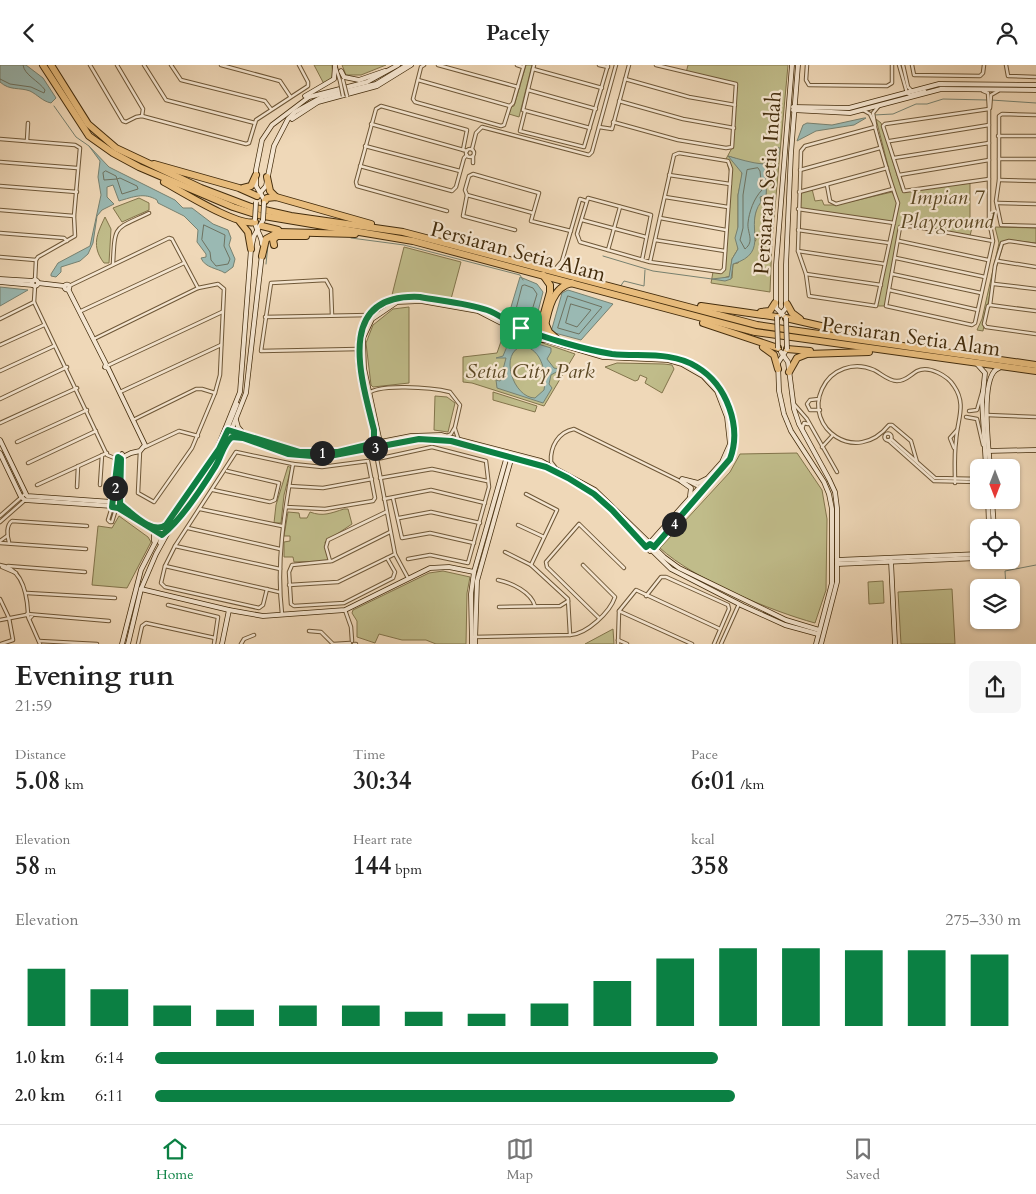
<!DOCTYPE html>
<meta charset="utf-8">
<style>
body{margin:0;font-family:Cardo,serif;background:#f6f6f6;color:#222;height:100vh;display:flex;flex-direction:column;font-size:19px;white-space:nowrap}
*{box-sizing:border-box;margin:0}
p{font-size:16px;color:#767676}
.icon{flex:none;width:28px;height:28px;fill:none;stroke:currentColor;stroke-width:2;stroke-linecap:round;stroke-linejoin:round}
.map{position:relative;height:579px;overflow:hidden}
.panel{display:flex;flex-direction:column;background:#fff;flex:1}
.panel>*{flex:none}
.needle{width:32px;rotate:180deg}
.controls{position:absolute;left:970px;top:394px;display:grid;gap:10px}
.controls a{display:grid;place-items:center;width:50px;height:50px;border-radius:8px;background:#fff;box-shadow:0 1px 4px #0004;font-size:25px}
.pin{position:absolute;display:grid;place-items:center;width:42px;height:42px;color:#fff;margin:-21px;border-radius:10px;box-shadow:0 2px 8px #0006}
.km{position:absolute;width:25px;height:25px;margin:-12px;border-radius:50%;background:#222;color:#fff;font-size:14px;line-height:25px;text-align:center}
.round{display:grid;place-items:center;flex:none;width:52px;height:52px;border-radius:8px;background:#f6f6f6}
.headline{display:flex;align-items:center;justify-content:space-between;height:85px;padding:0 15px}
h1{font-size:28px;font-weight:800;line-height:38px}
.metrics{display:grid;grid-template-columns:repeat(3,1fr);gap:8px;height:85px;padding:5px 15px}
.metrics div{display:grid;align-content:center}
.metrics b{font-size:25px;font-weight:800}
.metrics small{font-size:14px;font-weight:400}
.metrics p{font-size:14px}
.chart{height:140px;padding:10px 15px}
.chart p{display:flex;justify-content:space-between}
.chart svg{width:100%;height:90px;margin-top:5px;stroke:#0b8043;stroke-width:6}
ul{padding:0 15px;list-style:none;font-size:16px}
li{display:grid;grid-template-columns:80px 60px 1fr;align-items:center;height:38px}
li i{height:12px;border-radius:6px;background:#0b8043}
header{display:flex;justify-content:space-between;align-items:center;height:65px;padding:0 15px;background:#fff;font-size:22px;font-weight:800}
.menu{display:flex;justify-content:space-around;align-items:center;height:70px;border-top:1px solid #e0e0e0;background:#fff;font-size:14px;color:#767676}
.menu a{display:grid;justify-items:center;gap:2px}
.menu .selected{color:#0b8043}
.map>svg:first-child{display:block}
</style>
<header><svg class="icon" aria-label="back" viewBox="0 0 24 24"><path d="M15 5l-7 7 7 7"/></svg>Pacely<svg class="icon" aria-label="person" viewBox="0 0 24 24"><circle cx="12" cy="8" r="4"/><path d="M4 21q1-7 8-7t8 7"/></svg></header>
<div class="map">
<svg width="1036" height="579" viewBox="0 0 1036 579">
<rect width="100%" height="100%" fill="#efd8b8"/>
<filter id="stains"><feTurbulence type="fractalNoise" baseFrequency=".004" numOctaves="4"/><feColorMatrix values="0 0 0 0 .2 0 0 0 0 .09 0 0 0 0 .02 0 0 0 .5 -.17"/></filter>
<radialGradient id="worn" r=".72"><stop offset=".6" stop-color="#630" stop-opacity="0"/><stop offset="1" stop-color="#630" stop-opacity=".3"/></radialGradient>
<g fill="#c0bc8a" stroke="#82744b" fill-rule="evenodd">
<polygon points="314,0 332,0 333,13 324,19"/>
<polygon points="342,0 386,0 361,10 346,10"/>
<polygon points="526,0 532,0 519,52 509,49 511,42 514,41"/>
<path d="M688,0H788L772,175L770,227L711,218L713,207L719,208L725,205L731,112L726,94L733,81L737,20L686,8ZM779,83V90C760,97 768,115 766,130L759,132L753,159L756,175L738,198L733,199L732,213L720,214L730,211L732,194L738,184V130L742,111V105L728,91L752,99H763Z"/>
<polygon points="876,54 881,58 902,126 970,118 970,158 973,158 970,171 904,160 900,162 886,241 876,241 893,158 798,144 799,127 812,124 815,136 822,135 824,140 836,140 892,127 897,136"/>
<polygon points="139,133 149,138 149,145 122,157 113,143"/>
<path d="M105,152L111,164L109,198H104C91,181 97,169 105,152Z"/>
<polygon points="995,162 1036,163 1036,178 1008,175 1004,177 992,217 983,266 977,265 982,254 999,178"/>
<polygon points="404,182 461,197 451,234 414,229 392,230"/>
<polygon points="409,242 409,318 373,322 371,320 366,278 373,260 393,244"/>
<polygon points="505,265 575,289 544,341 472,318 463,317 463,292 497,288"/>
<polygon points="617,298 664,299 672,300 674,304 662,328 645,318 647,313 640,310 638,315 635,316 605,302"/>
<polygon points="493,327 537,341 535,347 493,335"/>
<polygon points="435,331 447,332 455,338 448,367 434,365"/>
<path d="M797,388L822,425L827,454L826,525L815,558C771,546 693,514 660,483L730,407L740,389Z"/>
<polygon points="288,401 291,403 284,430 281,458 274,458 276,440"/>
<path d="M344,444H348L352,459L325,477L329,493L327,496L294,497L293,492H284V477L290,476V471H284L288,447L299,448L300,453H307L310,447C323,452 331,448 344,444Z"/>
<polygon points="119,451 148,472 151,477 127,523 92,520 98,461 112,463"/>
<polygon points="443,506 470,512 467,528 466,579 436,579 426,575 402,575 379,569 375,578 357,572 357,556 352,548 353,545 429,508"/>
<polygon points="883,516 884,538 869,539 868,517"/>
<polygon points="952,524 955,579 901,579 898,527"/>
<polygon points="613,564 614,579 585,579"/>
</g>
<g fill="#9ab9b3" stroke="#778170" fill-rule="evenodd">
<path d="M0,0H26L43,13L56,33L51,38C42,36 38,30 30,26C19,22 10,26 0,17Z"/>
<polygon points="864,53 866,53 854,60 816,66 797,76 803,60 807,58 832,60"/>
<path d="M89,81L109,102L175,135L183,143H192L213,159L228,165L231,173L229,180L235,194L233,202L225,208C217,203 205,203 201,193L206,192V189L197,177L198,165L184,151L158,138L157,135C144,127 133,132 119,136L113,120L107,122V132L114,139L102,145L97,151L93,178L88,189L80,196L61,202V207L56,212L51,211V209L58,198L90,181L101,130L98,112L100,96Z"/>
<path d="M779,82V90C760,97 768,115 766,130L760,132L761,137C743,161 772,187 733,199L731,214L725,216L712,214L729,212L732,194L738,184L735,173L738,162V130L742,108L728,91C739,94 751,98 763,99Z"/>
<polygon points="520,212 537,219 543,227 534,262 508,252"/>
<polygon points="0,222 28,225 0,241"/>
<polygon points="568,225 613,239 581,275 551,267 562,228"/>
<path d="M525,275L551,283V287L547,294L554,303L563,305L561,308L558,306L551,310L549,319L552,323L543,338L497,323L496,315L500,316L506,293H496L503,291L508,279L523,278ZM523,281C542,284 547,309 544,325L535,333C513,333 498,287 523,281Z"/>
</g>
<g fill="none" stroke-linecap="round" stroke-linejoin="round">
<g stroke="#6e7260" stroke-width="1">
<path d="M0,14L10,19L31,22L44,28L45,25C39,16 24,10 23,0"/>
<path d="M758,103L760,106L762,125C754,133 749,147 748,158C747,168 755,176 745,184L740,175L743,163V130L747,105Z"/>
<polygon points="106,106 116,111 117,114 120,113 137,121 138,124 122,129 117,114 104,115 103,108"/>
<polygon points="204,160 225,170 224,181 230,194 228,199 216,201 211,195 210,187 202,175"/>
<polygon points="525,220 533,223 537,229 529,255 515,248 522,221"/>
<polygon points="568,231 602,242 579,269 558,263"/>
<polygon points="571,239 591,245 577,262 566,258"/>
</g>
<g stroke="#778170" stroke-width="1">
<polyline points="991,35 1036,38"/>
<polyline points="54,41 76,72 89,81"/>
<polyline points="874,50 893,49 916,39 927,39 943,34 987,35"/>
<polyline points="351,173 404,180 520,210 523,215"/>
<polyline points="603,191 653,206 712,214"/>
<polyline points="266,199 268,180"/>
<polyline points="620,222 624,216 644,221 645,205"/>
<polyline points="1006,522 1005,506 1036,500"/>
</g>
<defs>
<g id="street">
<polyline points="90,0 123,56 126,57 136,52 142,51 246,79 249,78 256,55 308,21 308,17 299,0"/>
<polyline points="117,0 143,44 142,51"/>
<polyline points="144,0 166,35 255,58"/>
<polyline points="171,0 181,15 265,36 271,44"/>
<polyline points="221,0 280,16 290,31"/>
<polyline points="424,0 421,2 413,34 415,37 501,61 504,60 510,41"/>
<polyline points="438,0 518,22"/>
<polyline points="517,0 523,2"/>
<polyline points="534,0 523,45 590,63"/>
<polyline points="599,0 608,2"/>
<polyline points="807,0 806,15 809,20 887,21 892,18 892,0"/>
<polyline points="899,0 907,28 910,30 925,26"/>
<polyline points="903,0 908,22 912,26"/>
<polyline points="912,0 914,10 980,11 983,8 984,0"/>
<polyline points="1006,0 1008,11 1036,12"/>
<polyline points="336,3 340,16"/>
<polyline points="533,4 602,23"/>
<polyline points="625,14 689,32 735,40"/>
<polyline points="418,15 510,41 513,38 524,0"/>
<polyline points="528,25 596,44"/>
<polyline points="983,26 988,28 989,44 989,155 993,176 975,258 972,260 886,241 900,162 912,161 993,176"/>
<polyline points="619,36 683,54 734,63"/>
<polyline points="990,43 991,30 998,26"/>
<polyline points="863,45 870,49 875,60"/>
<polyline points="525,46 520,66 584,82 608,0"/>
<polyline points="1036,50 1002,49 999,51 999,115 996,136 1001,160 1036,161"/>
<polyline points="613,57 678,75 726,83 732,82 736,19 656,0"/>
<polyline points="371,59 467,86"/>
<polyline points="599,62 612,64 629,0"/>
<path d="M875,62L805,81L801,86L798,186L806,209L809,231L876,241L898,138C889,113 882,88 875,62V60L873,48L878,42"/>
<polyline points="998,71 1036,71"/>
<polyline points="0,74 75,80 80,83 74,151 75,171 38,192 36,195 35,215"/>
<polyline points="27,76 28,58"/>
<polyline points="890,76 989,60"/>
<polyline points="365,81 460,106"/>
<polyline points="472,84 476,68 482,62 589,90 592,87 616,0"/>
<circle cx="470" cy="88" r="4"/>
<polyline points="894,93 989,78"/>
<polyline points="999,94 1036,94"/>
<polyline points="0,97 77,103"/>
<polyline points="473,98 473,91"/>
<polyline points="360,101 452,126 456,122 464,93 467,90"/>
<polyline points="800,105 880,83"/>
<polyline points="669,110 730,119"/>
<polyline points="899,110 989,95"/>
<polyline points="989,114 904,126 883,61 885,59 989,44"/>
<polyline points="999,115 1036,116"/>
<polyline points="827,120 830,136 836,139 893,124"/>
<polyline points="0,121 77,127"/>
<polyline points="799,127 887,103"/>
<polyline points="467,130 463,151 515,165"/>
<polyline points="665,132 728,142"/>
<polyline points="998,138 1036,139"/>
<polyline points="798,144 894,158"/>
<polyline points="0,145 74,151"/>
<polyline points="447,146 357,121 356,117 376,44 381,41 467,65 463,85"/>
<polyline points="533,148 467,130 465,125 469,111 473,109 539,128 531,156 571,166"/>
<polyline points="660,153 726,165"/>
<polyline points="582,155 646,172"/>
<polyline points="798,165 889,178"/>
<polyline points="0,168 64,173 67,176"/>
<polyline points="655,175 725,186"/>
<polyline points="899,176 988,195"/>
<polyline points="1036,180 1009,176 1002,178 995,201 990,240 988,241 984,259 986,262 1036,269"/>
<polyline points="608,185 620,142"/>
<polyline points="798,186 885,199"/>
<polyline points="0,192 36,195"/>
<polyline points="896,193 985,212"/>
<polyline points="642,195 651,150 588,133 577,169 580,177 650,197 721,207 724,204 731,104 728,96 679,88 674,90 650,197"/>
<polyline points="998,196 1036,202"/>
<polyline points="562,197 567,208"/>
<path d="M113,199C115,158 114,165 149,148"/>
<polyline points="552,204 556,203 562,196 580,134 586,136"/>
<polyline points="806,209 881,220"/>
<polyline points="892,209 981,228"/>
<polyline points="994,219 1036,224"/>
<polyline points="35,221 34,237 107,390 117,394"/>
<polyline points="69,221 169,173 172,174 198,223"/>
<polyline points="889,225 978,245"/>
<polyline points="990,240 1036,246"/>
<polyline points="81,246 184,198"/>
<polyline points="332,250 331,224 326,215 271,218 261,286 358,284"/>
<polyline points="265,252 370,250"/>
<polyline points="0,254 34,237"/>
<polyline points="94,274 198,223 218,219 224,224 220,310 215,328 192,383 154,437 138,428 140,386"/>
<polyline points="0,280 44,260"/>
<polyline points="109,300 222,247"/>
<polyline points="0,306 54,281"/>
<polyline points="120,327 221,280"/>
<path d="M365,331C375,317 434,323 450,327L460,340L455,362L451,369L447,371"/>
<polyline points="0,334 67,302"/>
<polyline points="819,334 810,335 807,339 810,345 820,345"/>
<polyline points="794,339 807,354 837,407"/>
<polyline points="969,346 977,345 983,324"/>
<polyline points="987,350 1036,352"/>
<polyline points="966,352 977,354 983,380"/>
<polyline points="133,355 196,324 202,324 215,328"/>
<polyline points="0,358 77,323"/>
<polyline points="455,364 458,373"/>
<polyline points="802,364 804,358 808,359"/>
<circle cx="888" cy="372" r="3.5"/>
<polyline points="891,374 935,413 979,414"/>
<polyline points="888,375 934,416 979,417"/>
<polyline points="17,377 87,345"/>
<polyline points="145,382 179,366 198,371"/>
<polyline points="822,382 833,370"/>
<polyline points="954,383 950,373 957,365"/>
<path d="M917,397L911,376L892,360H889C856,401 804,363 822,324C831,304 854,296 874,305C882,309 888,316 897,316C906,316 910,310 917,306C929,300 948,311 954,321C967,340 957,355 956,376C954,390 955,404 955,418"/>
<polyline points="28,398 96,366"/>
<path d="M555,402L551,397C550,382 558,367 574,364L682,417"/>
<polyline points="380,413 432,404 487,416"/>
<polyline points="689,417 705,425"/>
<polyline points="37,420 107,388"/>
<polyline points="100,420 102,390"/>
<polyline points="289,421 323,423 372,414"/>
<polyline points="77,422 78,401"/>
<polyline points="213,425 270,437 275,435 279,418 227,406"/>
<polyline points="526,429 557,445 531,500"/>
<polyline points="393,433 402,473 430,468 474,478"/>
<polyline points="384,434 431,425 485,438"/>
<polyline points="112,442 108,455 110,457 112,457 116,444"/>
<polyline points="200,444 282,461"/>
<polyline points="0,451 25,429"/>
<polyline points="399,453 431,447 480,458"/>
<polyline points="0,457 25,435"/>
<polyline points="518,460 544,472"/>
<polyline points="188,463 280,484"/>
<polyline points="0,476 7,471"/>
<path d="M9,477C7,471 6,460 12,456L87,461"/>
<polyline points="0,478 86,484"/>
<polyline points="175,481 280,504"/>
<polyline points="505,487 531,500 568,534 570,570"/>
<polyline points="387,493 395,507 393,513 344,538 294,541 291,539 289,507 292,500 332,496 390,467"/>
<polyline points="330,496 326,482 328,475 386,447"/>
<path d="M0,500C22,503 27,529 28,548"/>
<polyline points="8,501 85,507"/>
<polyline points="165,501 279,527"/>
<polyline points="2,502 16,508"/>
<polyline points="408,513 395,489 377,394 432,382 486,396 489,422 468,498 430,490 408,494"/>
<path d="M498,515C512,518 531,527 535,541"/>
<polyline points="289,520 338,517 395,489"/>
<polyline points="267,524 263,540 259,543 165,522 161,518 165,501 175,481 236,387 293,399"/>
<polyline points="27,528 115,533"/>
<polyline points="646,531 661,512 666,512 728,540 729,544 714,579"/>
<polyline points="0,534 9,553 13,575 1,579"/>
<polyline points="168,540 218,552 214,579"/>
<polyline points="499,542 560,541 568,536"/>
<polyline points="345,545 351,562 352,576"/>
<polyline points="619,546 692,579"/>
<path d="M282,549C276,498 284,449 293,399L322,402L368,396L375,433L373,436L325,444L286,442"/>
<polyline points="32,551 29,554 27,549 109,556"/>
<polyline points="599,553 547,502 546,497 579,459 624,503"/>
<polyline points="29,554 40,579"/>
<polyline points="0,555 26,550"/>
<polyline points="309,566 321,567 333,579"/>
<path d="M474,572L570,570C587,569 610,547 615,532L583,500"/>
<polyline points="618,575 627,579"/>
<polyline points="39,576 97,579"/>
<polyline points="138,579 142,561 146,558 215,573"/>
<polyline points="241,579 244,574 254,570"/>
<polyline points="334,579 350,578"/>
<polyline points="354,579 356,579"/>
<polyline points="618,579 619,546 636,525 720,564"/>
<polyline points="721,579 739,539"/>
</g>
<g id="secondary">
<polyline points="341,6 344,12 359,15 385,6"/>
<polyline points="305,31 334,14 335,1"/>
<polyline points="793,42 849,43 939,19 1036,20"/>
<polyline points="793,45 850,48 941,24 1036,25"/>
<polyline points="292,54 318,37 377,21 411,0"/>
<polyline points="259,129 266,121 274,81 288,54 295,47 322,32 376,19 407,0"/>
<polyline points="265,136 256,121 256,105 262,75 272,60 309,32 367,17 398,0"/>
<path d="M255,156C255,165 262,170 262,179"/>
<polyline points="0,214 33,216"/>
<circle cx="35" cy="218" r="3"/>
<polyline points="0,217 33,220"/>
<polyline points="38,218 64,221"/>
<circle cx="67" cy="222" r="2.5"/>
<polyline points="68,224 106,299 105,302 108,303 145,380 140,386 131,388 121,393 118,436"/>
<polyline points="780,250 786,243 786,200 791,88 798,0"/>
<polyline points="786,253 776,243 776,200 792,0"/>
<path d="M530,266C556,274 584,284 611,288C660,296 709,282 729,342C735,361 737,376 730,394L650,486"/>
<polyline points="787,284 778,298 779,326 784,349 791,366 824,417 829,429 832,444 832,518 816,579"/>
<polyline points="781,287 788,297 794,344 799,359 829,414 835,427 837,443 837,517 821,579"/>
<polyline points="977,299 985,308 982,337 986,402"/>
<polyline points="236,355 238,362 243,368"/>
<polyline points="228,365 289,385 324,388 411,371 441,370 541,396 595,425 664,492 679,503 786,555 819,565"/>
<polyline points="230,368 277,386 307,392 339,391 412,375 441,374 546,402 594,429 671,504 743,541 785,560 818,569"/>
<polyline points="0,375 27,431 112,437"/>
<polyline points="221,379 237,339"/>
<polyline points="381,382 364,303 363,273 372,254 397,237 421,236 478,246 519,267 603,292 668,295 682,299 703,311 717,326 727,352 730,379 722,397 646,482"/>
<path d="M378,383C371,354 352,299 359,271C370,226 412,231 447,237C460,239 474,240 487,245C499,249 510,258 521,263"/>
<polyline points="987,386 1036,385"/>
<polyline points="0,388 21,432 25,435 112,441"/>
<path d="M990,402C989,384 979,309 999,303"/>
<polyline points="682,414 698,418 706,414"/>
<polyline points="681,416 691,423 690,431"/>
<circle cx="116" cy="439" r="4"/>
<polyline points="988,435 989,462"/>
<polyline points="992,435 994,462"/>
<polyline points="114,436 116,396 122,389"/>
<polyline points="120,439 161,469"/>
<polyline points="118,443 147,462"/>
<polyline points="152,464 154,468 154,476"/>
<polyline points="160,478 162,470 167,465"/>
<polyline points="837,495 979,489"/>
<polyline points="891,496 895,579"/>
<polyline points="837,499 979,493"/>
<polyline points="141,524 229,545 263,551 345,545 430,503 449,502 474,507"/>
<polyline points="122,579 141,505 160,468 215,389 240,327 251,184 254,171 263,155"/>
<polyline points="128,579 141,524 156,489 167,469 221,391 246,328 262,189"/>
<polyline points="222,579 229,545"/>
<polyline points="472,579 471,529 474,507 507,391"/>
<polyline points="475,579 477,516 512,391"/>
</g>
<g id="highway">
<polyline points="43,0 89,71 113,88 139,102 233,142 258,150 413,176 755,267 1036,306"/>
<polyline points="51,0 88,59 116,83 201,123 251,142 291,151 403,167 757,260 1036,300"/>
<polyline points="154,99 239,123 257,131"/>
<polyline points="267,112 270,126 276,132"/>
<path d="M164,117C181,126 238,162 255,157"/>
<polyline points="243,123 251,121 256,110"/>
<polyline points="265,136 267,133 276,132 371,159"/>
<polyline points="240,157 248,167 251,184"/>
<polyline points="262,161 278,165"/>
<polyline points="274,180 273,175 277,171 306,171"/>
<polyline points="262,191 266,174 279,167 355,169"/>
<polyline points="787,239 792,248 800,254"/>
<polyline points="701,241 777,252"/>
<polyline points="761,247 770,246 775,238"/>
<polyline points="786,253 873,273"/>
<polyline points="703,258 778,283"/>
<polyline points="546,260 549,267 557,274"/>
<polyline points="521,263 536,264 541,259"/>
<polyline points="537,273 550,227 550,220 543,210"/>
<path d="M542,274C547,255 549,222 572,218"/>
<polyline points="763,282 774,290 778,304"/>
<polyline points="787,284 810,286"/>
<polyline points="789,307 797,293 807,289 869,287"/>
</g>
</defs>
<use href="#street" stroke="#6e5737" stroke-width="4.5"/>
<use href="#secondary" stroke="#432c0c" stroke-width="5.5"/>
<use href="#highway" stroke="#432c0c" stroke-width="8"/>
<use href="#street" stroke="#f5e6d1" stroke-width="2.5"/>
<use href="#secondary" stroke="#f5e6d1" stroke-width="4"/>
<use href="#highway" stroke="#e8bc7c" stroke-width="6"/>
<defs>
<g id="street-bridge">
<polyline points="343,15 347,31"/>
<polyline points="340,16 343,31"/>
</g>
<g id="secondary-bridge">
<polyline points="255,154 256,137"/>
<polyline points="263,155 264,138"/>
<polyline points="777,252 778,283"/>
<polyline points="786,253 787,284"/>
</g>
</defs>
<use href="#street-bridge" stroke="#6e5737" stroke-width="4.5" stroke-linecap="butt"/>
<use href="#secondary-bridge" stroke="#432c0c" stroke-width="5.5" stroke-linecap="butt"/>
<use href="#street-bridge" stroke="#f5e6d1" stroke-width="2.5"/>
<use href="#secondary-bridge" stroke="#f5e6d1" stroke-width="4"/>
</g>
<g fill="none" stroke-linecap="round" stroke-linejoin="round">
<defs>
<path id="route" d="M420,232C442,236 466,238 487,245C499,249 509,258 520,263C545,273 586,285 612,289C640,292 672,286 697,302C727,320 742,362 730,394L654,482L650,479L646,482L612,445L594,429L568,413L546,402L451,376L419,374L324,392L288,389L243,373L232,372C223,379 221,393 215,402C202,423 181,455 162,470L118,443L112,442L118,392L121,394L120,439C132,448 152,470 166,460L219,384L228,365L300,387H338L371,379L374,375V365C361,313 334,228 420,232Z"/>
</defs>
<use href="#route" stroke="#fff" stroke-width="10"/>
<use href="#route" stroke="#0b8043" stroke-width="6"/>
</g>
<g text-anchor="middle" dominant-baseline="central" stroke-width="4.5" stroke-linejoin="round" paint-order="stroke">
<g font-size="21" fill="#432c0c" stroke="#f5e6d1">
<text transform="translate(768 118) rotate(-86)">Persiaran Setia Indah</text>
<text transform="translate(518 187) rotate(15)">Persiaran Setia Alam</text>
<text transform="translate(911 272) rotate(8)">Persiaran Setia Alam</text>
</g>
<g font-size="21" font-style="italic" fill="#5c4925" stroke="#f5e6d1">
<text x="947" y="132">Impian 7<tspan x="947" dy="24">Playground</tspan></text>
<text x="530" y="306">Setia City Park</text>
</g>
</g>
<rect width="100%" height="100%" filter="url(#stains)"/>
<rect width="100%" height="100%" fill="url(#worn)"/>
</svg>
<div class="controls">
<a><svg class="needle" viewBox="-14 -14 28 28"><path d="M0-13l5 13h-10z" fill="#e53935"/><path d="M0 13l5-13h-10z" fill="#767676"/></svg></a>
<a><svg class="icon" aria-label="locate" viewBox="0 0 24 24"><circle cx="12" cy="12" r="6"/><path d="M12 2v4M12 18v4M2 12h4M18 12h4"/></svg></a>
<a><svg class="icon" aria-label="layers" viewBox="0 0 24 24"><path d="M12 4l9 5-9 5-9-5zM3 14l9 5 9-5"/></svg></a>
</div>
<div class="pin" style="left:521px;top:263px;background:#1e9e55"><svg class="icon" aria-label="arrive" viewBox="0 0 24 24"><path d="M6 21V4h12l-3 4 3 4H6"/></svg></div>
<b class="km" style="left:322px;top:388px">1</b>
<b class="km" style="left:115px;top:423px">2</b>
<b class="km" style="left:375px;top:383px">3</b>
<b class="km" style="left:674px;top:459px">4</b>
</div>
<section class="panel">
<div class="headline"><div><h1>Evening run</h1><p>21:59</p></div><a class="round"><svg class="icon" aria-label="share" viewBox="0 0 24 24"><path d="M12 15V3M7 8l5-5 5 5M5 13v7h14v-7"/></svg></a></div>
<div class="metrics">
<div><p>Distance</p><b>5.08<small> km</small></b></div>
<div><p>Time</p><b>30:34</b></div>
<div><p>Pace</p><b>6:01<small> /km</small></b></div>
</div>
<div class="metrics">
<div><p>Elevation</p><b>58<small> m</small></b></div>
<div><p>Heart rate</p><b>144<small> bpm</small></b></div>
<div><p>kcal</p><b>358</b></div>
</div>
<div class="chart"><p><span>Elevation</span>275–330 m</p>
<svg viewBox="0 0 160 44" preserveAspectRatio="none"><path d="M5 44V16M15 44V26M25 44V34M35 44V36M45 44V34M55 44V34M65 44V37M75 44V38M85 44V33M95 44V22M105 44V11M115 44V6M125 44V6M135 44V7M145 44V7M155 44V9"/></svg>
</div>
<ul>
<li><b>1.0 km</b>6:14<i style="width:65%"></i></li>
<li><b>2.0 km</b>6:11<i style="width:67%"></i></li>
</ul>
</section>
<nav class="menu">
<a class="selected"><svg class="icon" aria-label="home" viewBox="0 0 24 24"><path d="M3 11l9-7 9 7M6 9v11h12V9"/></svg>Home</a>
<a><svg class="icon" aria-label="map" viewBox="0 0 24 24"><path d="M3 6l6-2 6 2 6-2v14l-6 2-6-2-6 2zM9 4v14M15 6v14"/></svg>Map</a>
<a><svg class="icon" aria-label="saved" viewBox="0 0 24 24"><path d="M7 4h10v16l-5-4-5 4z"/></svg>Saved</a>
</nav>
